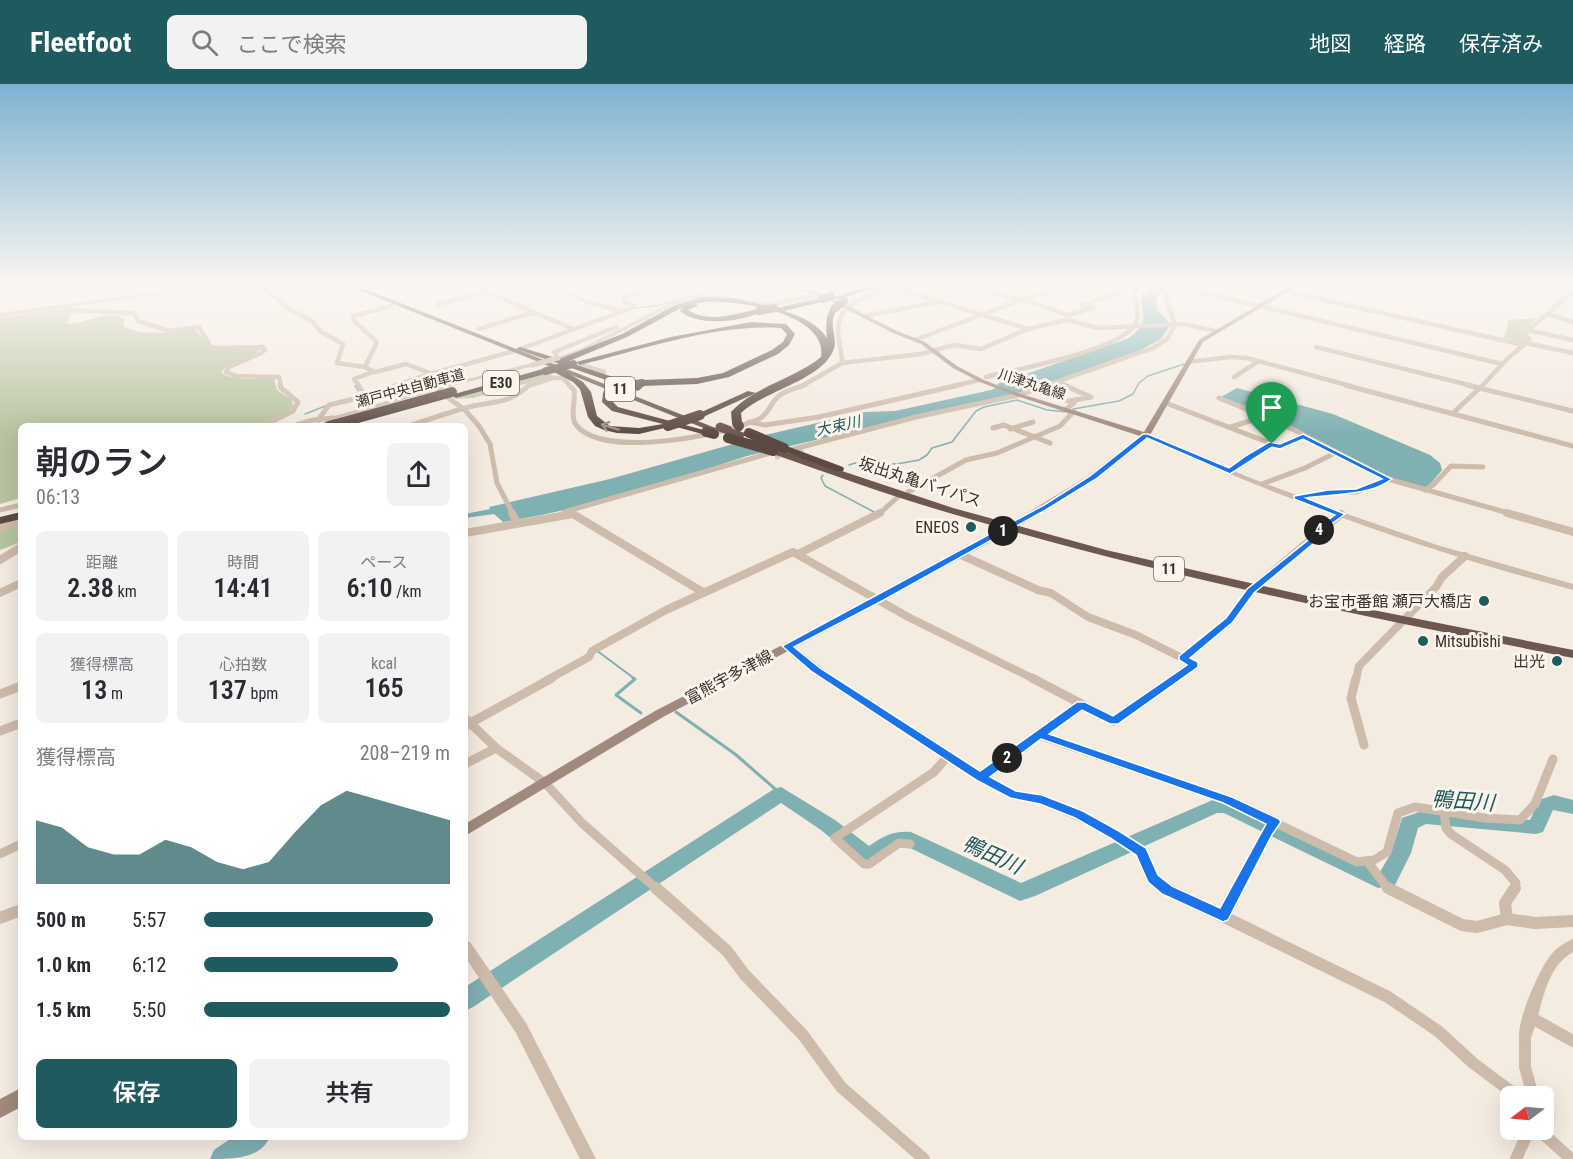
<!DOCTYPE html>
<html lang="ja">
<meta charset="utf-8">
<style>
body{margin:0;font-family:"Roboto Condensed","Noto Sans JP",sans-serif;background:#f2f2f3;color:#2b2b33;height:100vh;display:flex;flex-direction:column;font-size:22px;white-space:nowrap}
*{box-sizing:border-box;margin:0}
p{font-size:20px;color:#7c7c81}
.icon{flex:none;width:33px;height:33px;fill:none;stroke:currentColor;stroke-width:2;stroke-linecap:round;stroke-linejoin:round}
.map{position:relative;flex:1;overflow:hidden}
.side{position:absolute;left:18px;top:339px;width:450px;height:717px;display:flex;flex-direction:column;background:#fff;border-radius:9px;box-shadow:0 6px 24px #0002}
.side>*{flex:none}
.needle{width:39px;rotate:254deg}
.fabs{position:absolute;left:1500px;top:1002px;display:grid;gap:12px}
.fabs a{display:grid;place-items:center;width:54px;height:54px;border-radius:9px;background:#fff;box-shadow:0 6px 24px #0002;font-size:30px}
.pin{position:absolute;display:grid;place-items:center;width:51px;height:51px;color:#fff;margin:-62px -26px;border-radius:50% 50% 50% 0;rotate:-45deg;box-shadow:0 0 6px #0007}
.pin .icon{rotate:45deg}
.km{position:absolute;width:30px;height:30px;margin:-15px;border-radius:50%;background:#222;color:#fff;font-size:16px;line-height:30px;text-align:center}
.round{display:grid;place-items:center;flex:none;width:63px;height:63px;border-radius:9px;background:#f2f2f3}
.headline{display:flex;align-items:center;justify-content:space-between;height:102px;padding:0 18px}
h1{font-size:33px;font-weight:600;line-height:45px}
.metrics{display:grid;grid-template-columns:repeat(3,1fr);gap:9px;height:102px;padding:6px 18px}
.metrics div{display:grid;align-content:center;border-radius:9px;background:#f2f2f3;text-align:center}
.metrics b{font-size:26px;font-weight:600}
.metrics small{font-size:16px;font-weight:400}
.metrics p{font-size:16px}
.chart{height:168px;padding:12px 18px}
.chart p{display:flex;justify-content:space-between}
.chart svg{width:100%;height:108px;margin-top:6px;fill:#1f5a5e;opacity:.7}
.primary-button{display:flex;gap:12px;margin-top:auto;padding:12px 18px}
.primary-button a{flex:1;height:69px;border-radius:9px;background:#1f5a5e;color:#fff;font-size:24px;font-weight:600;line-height:69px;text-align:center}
.primary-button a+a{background:#f2f2f3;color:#2b2b33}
ul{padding:0 18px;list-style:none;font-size:20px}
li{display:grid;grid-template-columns:96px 72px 1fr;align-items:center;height:45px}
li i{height:15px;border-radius:8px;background:#1f5a5e}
header{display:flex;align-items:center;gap:36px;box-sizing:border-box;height:84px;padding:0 30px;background:#1f5a5e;color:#fff}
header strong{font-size:28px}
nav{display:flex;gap:33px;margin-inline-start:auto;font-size:21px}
.search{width:420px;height:54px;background:#f2f2f3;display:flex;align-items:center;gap:15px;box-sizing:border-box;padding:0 21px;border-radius:9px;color:#7c7c81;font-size:22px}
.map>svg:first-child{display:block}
</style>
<header>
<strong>Fleetfoot</strong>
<div class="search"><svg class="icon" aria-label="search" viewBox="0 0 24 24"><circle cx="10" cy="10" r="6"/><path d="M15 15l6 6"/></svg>ここで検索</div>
<nav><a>地図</a><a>経路</a><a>保存済み</a></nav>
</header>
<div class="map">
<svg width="1573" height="1075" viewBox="0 0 1573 1075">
<rect width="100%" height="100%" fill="#f4ebe1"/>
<g fill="#b8c4a0">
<path d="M65,229H73L69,232L67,240C86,240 105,225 124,235V242C143,254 174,247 195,245L210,264L259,265C253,277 230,277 221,288C234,298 258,294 274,294L277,306L292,316L293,322L289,327L259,342H21V414L0,420V238Z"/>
<polygon points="1537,234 1521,248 1525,253 1524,259 1503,254 1506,250 1508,236"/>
<polygon points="549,289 553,292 473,314 453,315"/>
<polygon points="21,439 21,458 0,466 0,446"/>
</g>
<g fill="#7fb0b2">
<path d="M1158,201H1175L1165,205L1157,212L1156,224L1169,239V243L1161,255L1141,266L1022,308L747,372C668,398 585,425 503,438L494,430L465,434V430L490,425L489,423L610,395L765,351L865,328L895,327L991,306L999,302L997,300L1127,255C1152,238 1141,234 1141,211L1144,208L1145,214L1152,204Z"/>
<polygon points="1237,304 1333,330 1430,371 1440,379 1442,386 1427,404 1392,396 1221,313"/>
</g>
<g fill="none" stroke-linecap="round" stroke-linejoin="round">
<g stroke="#7fb0b2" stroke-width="1.5">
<polyline points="841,202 844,201"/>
<polyline points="734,215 752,218"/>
<polyline points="1553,221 1573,206"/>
<polyline points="635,224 656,222 692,212"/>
<polyline points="355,302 362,312"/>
<polyline points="1073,325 1119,317 1133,310 1139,299 1148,292 1184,280"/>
<polyline points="305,330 328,321"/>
<polyline points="319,339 323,342"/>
<polyline points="849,381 855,379 897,380 919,376 927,371 932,364 952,358 976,327 984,323 1017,316 1047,326 1068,328"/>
<polyline points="823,391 821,394 825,402 874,428"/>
</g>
<polyline stroke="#7fb0b2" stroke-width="2" points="596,566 635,595"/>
<g stroke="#7fb0b2" stroke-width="3">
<polyline points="633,594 635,595 616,611 641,629"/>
<polyline points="676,628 735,670 781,710"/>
</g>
<g fill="#7fb0b2" fill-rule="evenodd">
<path d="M781,703L835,736L869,762C884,752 892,747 911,748L1021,799L1215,715L1234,717L1380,788L1391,769L1402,734L1425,726L1530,736L1539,716L1554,711L1573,716V730L1553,726L1543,748L1536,750L1426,740L1418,744L1411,769L1395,801L1378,804L1224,729H1217L1035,812L1020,817L908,763H898L871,779L856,775L821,746L781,719L473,923L465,927V903L774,705Z"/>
<path d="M233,1053H270C260,1075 233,1075 210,1075L214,1066Z"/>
</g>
<polyline stroke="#cfc6bd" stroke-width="4.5" stroke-dasharray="4.5 2" stroke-linecap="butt" points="885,201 891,203"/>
<polyline stroke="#cfc6bd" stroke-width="5" stroke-dasharray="5 3" stroke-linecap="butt" points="775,373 804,366"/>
<g stroke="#cdbbac" stroke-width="4.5">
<polyline points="260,201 291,226 312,237 320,247 343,260 337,279 365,283 375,288 406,280 445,295 437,302"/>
<polyline points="477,201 487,208 573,245"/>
<polyline points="571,201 559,204 587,218 622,227"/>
<polyline points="816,201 830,205"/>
<polyline points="971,201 1020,216"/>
<polyline points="1045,201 1059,205"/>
<polyline points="1171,201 1502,280"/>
<polyline points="1549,201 1573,204"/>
<polyline points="793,203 800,201"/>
<polyline points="892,203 1028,245"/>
<polyline points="122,204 126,201"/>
<polyline points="1284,207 1524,261"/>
<polyline points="692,213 727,214"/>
<polyline points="1027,217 1068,231 1093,224 1082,221 1122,207 1119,203 1122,201"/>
<polyline points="753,219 768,221 820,211"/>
<polyline points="438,220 487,208"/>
<polyline points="1548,230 1573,238"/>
<polyline points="865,232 937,218"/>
<polyline points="0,236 68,226 131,229 135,230 138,237 169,247 199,243 210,262 216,264 263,263 265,266 261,269 229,283 226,288 237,292 279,293 281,302"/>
<polyline points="1175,241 1165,212 1179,202"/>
<polyline points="479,245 534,228"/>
<polyline points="1527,246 1573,256"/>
<polyline points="915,256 1015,218 1071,201"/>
<polyline points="1526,259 1529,255 1524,249 1573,209"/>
<polyline points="1316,263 1473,302"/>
<polyline points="520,265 634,223 624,217 624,212 670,201"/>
<polyline points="557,272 554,268 616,243"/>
<polyline points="1188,278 1230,273 1247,274 1351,302"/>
<polyline points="842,279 921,270 954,261 981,265 1028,245 1066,236 1098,244 1183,240 1216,247"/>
<polyline points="578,280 604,288"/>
<polyline points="365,283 377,258 354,237 353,232 391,222"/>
<polyline points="434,289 514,267"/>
<path d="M986,293C1018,285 1116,267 1134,242C1141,233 1135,220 1134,210L1140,201"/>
<polyline points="1234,293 1259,277"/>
<polyline points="1058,298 1067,302"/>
<polyline points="359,302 354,295 373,288"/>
<polyline points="394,302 432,289"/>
<polyline points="528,302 552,294 563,294 570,302"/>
<path d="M802,302L842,279C842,268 838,257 838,245C839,215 878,208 901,201"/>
<polyline points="953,302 979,296"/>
<polyline points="1045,302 1153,264 1167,255 1175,241"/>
<polyline points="1482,302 1508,274 1526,259 1573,269"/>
</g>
<g stroke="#cdbbac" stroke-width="5">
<polyline points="358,301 365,312"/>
<polyline points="439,301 435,304 465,326 479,342 490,360 497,399 513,430"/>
<path d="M569,301L574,306C576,317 569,333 577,342C606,375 723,351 759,335C769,330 771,317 780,311C787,306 797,304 805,301"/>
<polyline points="1064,301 1091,313 1070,317"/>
<polyline points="1345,301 1573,362"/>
<polyline points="1467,301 1573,327"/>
<polyline points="1036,306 1074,319 1066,325"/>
<polyline points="1219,314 1283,340 1388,395"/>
<polyline points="1166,319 1272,360 1249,372 1230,387"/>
<polyline points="1453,329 1483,301"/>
<polyline points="318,336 329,321 363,313 399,301"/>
<polyline points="749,338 765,341 819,333 959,301"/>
<polyline points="263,342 293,327 298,318 281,304 280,301"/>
<polyline points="293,342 313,336 333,334"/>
<path d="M409,342C430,335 452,327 473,322C497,317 511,319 529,301"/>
<polyline points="1231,343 1265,332"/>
<polyline points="993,344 1004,341 1050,359"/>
<polyline points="1010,345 1033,338"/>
<polyline points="1272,360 1280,363 1303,352"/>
<polyline points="786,367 916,333 1019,311 1049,301"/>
<polyline points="1262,400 1305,384 1335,369"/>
<polyline points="1425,406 1433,401 1451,382 1483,383"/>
<polyline points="908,408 966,376 997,369 1060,342 1074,327"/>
<polyline points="1296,414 1328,408 1357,408 1388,395 1512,430"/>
<polyline points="0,426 21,421"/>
<polyline points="564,428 774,368"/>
<polyline points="570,430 574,430"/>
<polyline points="879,430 900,411"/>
</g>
<g stroke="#cdbbac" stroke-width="8">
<polyline points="512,429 517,439"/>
<polyline points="1507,429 1573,448"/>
<polyline points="0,444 21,437"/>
<polyline points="465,449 573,430 701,507"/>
<polyline points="798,470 880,429"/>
<polyline points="959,470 1038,506 1051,509 1088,533 1136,551 1194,580 1173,595"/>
<polyline points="0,476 21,463"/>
<polyline points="0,509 21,499"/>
<polyline points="787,562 830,595"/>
<polyline points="1183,574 1230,536 1250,507 1341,430"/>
<polyline points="549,595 589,573 592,567 666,526 793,468 910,534 1034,595"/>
<polyline points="1356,595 1359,582 1436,503 1442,493 1465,472"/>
</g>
<g stroke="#cdbbac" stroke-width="9">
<polyline points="828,594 981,693 1014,711 1042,715 1115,750 1141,768 1153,794 1167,806"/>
<polyline points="1032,594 1114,637 1175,594"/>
<polyline points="1356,594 1351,614 1364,661"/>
<polyline points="0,610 21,602"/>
<polyline points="465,634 496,664 545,699 582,739 658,806"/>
<polyline points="465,642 552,594"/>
<polyline points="0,647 21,639"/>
<polyline points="1039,651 1228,716 1357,778 1374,776 1387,768 1398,729 1415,723 1485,734 1520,736 1535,720 1553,675"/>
<polyline points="465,680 496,664"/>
<polyline points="981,693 1081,621"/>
<polyline points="1444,727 1446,744 1451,750 1505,786 1516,799 1514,806"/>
<polyline points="910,760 899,759 869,780 864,780 835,754 934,688 947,673"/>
<polyline points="0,770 21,760"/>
<polyline points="1367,777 1389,806"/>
<polyline points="1237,806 1267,748 1275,738"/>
</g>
<g stroke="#cdbbac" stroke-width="12">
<polyline points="656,804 727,867 745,891 803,951 841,1003 924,1075"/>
<polyline points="1165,804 1388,913 1438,947 1473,979 1517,1012"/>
<polyline points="1388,804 1462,841 1477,843 1507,835 1535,839 1573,837"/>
<polyline points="1223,832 1238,804"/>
<polyline points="0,834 21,826"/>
<polyline points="1507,835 1505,819 1515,804"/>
<polyline points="1530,933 1573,957"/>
<polyline points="1525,951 1525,983 1533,1012"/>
<polyline points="1539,1046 1571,1075"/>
<polyline points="1516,1075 1529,1046"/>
</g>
<g fill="#cdbbac" fill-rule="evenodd">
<polygon points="211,201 224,201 0,233 0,229"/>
<polygon points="722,201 729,201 674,221 584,267 558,276 555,274 580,265 670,219"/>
<polygon points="849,201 856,201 822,212 818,211"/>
<polygon points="532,279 534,280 534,282 459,300 335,335 330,339 333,342 326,342 323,339 331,333 455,298"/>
<path d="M1146,349L1248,393L1350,431L1437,461L1573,500V506C1426,467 1282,416 1144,352L1143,351Z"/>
<path d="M1573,855V868C1542,886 1543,927 1530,956L1525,958L1520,956C1514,942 1540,884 1550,872C1556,864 1564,859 1573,855Z"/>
<polygon points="465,856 470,858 526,939 596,1075 580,1075 516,949 465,873"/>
</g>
<g fill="#a18a7d" fill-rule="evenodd">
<polygon points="783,201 792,201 826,211 897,247 925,258 957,282 984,296 1018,309 1144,348 1199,256 1292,201 1299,201 1203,258 1149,353 1096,395 1017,443 883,517 663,633 465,752 465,740 655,627 875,513 1011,439 1090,391 1140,352 1014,311 980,298 953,284 921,260 893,249 822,213"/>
<polygon points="21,1004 21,1023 0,1034 0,1015"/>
</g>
<polygon fill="#7d675c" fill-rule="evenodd" points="0,201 64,201 61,203 0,205"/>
<g fill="#6c584f" fill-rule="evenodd">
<polygon points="346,201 355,201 718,345 711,347"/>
<polygon points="728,343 745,349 746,351 742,354 725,348 724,346"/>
<path d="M773,364L953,424L1106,466L1338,519L1573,566V574C1363,532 1152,490 946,428C887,411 828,389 770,369V365Z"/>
</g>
<g fill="#5c4a42" fill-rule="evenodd">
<polygon points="873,201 884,201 835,216 831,214"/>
<path d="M703,213L732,214L776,224L826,213V217L784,227C800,232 817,239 827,254C826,241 825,233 832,222H838C837,226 834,230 833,235C831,246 838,257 833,267C821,296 764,307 741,329L742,339L737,342L732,339L731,328C753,303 794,295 821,273C829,228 728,213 697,219V222L688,226C709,240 737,229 759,225L763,227C744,238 698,243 680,227L683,223L627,253L567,278L641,302L642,304L638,307L516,265L520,263L559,275L622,250L675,221Z"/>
<path d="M751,238L786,240L795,250L789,261L778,270L729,293L697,300L642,302L638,299L642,296L697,294L723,289L772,266L783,258L787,250L781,244C714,240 645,265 580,281L576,278L671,253Z"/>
<polygon points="552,283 558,283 583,298 591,308 597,332 610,342 639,344 663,340 612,327 602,318 603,310 608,307 613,310 612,317 618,323 711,348 706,351 673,342 639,350 617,349 604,346 595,342 588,333 580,305 573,298 552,287"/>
<polygon points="546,284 549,285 549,289 456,314 451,311"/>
<polygon points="748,307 756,309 703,333 695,331"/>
<polygon points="784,361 843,383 844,385 843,387 835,387 780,366 779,364"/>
<polygon points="21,428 21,435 0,440 0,433"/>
</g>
<polyline stroke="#cdbbac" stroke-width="5" points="532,281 558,274"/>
<polyline stroke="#6c584f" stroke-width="9" points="720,343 728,346"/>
<g stroke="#5c4a42" stroke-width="8">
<polyline points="823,215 831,212"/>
<polyline points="835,224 844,217"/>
<polyline points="759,227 774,224"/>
<polyline points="546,287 573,280"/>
<polyline points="624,302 642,299"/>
</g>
<g stroke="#5c4a42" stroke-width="10">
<polyline points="608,310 633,301"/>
<polyline points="737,339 739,342"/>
<polyline points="329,342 452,308"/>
<polyline points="668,342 700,331"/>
<polyline points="706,348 714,350"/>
<polyline points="749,349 784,364"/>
<polyline points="728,354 773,367"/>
</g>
</g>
<defs><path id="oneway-shaft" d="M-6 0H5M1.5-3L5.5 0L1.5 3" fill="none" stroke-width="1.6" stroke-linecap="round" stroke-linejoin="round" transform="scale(1.5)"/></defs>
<use stroke="#9c8e87" href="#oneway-shaft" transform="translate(610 343) rotate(-163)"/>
<linearGradient id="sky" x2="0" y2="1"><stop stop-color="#7eb2d2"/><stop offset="0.57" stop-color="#faf6f2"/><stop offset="1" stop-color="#faf6f2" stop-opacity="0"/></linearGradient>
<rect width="1573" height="352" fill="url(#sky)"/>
<path fill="#1a73e8" stroke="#fff" stroke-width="1.5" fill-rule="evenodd" d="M1143,350H1148L1229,384L1247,371L1269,358L1280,360L1303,350L1392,395C1367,413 1335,409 1306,414L1345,430L1321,448L1320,454L1254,509L1233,538L1190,574L1198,578V583L1118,640H1110L1082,626L1049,650L1232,713L1279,735L1281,738L1272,751L1228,836L1223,838L1162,810L1148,798L1136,771L1110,754L1075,734L1040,720L1010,714L976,696L812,588L782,562L1044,421L1090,392ZM1147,354L1230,390L1272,363L1280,365L1303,355L1382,395L1356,405L1328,406L1294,412V415L1335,431L1314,446L1313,452L1247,505L1226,534L1179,572V576L1187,581L1113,632L1085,618H1077L980,687L820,584L794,563L882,517L1049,424L1096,395ZM1041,655L1223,719L1266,740L1220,824L1172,802L1158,791L1146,764L1119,747L1083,727L1042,711L1016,707L990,693Z"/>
<g fill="#1f5a5e" stroke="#fbf5ee" stroke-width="2">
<circle cx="971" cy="443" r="6"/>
<circle cx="1484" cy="517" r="6"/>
<circle cx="1423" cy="557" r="6"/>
<circle cx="1557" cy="577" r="6"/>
</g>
<g text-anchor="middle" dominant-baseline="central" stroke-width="6" stroke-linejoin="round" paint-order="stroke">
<g font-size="14" fill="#3b302b" stroke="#fbf5ee">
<text transform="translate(1032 300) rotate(18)">川津丸亀線</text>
<text transform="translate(410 304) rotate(-15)">瀬戸中央自動車道</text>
</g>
<g fill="#fbf5ee" stroke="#756b66" stroke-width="1.5">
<rect x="483" y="287" width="36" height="24" rx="4.5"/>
<rect x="605" y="293" width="30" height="24" rx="4.5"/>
<rect x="1154" y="473" width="30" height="24" rx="4.5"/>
</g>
<g font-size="15" font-weight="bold" fill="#3b302b">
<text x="501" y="299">E30</text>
<text x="620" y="305">11</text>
<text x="1169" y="485">11</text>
</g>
<g font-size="15" font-style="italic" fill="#1f5a5e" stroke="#fbf5ee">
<text transform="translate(838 342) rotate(-12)">大束川</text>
</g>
<g font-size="16" fill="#3b302b" stroke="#fbf5ee">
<text transform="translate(920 398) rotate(18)">坂出丸亀バイパス</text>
<text transform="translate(729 593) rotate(-28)">富熊宇多津線</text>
</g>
<g font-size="16" fill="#3b302b" stroke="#fbf5ee" text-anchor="end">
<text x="959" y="443">ENEOS</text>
<text x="1472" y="517">お宝市番館 瀬戸大橋店</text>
<text x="1435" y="557" text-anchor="start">Mitsubishi</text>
<text x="1545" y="577">出光</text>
</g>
<g font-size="21" font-style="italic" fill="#1f5a5e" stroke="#fbf5ee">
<text transform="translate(1463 717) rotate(4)">鴨田川</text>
<text transform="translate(992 771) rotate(24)">鴨田川</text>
</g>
</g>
</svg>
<div class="fabs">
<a><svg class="needle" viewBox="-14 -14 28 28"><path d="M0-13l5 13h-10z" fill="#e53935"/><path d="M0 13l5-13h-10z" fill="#7c7c81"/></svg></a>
</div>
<div class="pin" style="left:1272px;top:360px;background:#1e9e55"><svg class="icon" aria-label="arrive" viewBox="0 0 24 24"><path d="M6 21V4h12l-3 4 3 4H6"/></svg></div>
<b class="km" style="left:1003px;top:447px">1</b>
<b class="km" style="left:1007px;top:674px">2</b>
<b class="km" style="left:1319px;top:446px">4</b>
<section class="side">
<div class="headline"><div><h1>朝のラン</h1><p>06:13</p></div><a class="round"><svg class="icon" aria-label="share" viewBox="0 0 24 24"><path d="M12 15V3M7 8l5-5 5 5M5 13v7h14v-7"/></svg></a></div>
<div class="metrics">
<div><p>距離</p><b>2.38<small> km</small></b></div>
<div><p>時間</p><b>14:41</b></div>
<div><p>ペース</p><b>6:10<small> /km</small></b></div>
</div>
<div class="metrics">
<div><p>獲得標高</p><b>13<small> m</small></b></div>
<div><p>心拍数</p><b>137<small> bpm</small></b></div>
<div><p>kcal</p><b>165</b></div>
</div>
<div class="chart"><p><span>獲得標高</span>208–219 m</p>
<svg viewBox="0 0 160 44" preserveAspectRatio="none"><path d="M0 44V18L10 21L20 29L30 32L40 32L50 26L60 29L70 35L80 38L90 35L100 23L110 12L120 6L130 9L140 12L150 15L160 18V44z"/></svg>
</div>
<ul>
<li><b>500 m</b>5:57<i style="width:93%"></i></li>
<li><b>1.0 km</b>6:12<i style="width:79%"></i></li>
<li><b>1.5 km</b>5:50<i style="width:100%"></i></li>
</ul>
<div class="primary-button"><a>保存</a><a>共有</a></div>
</section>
</div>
